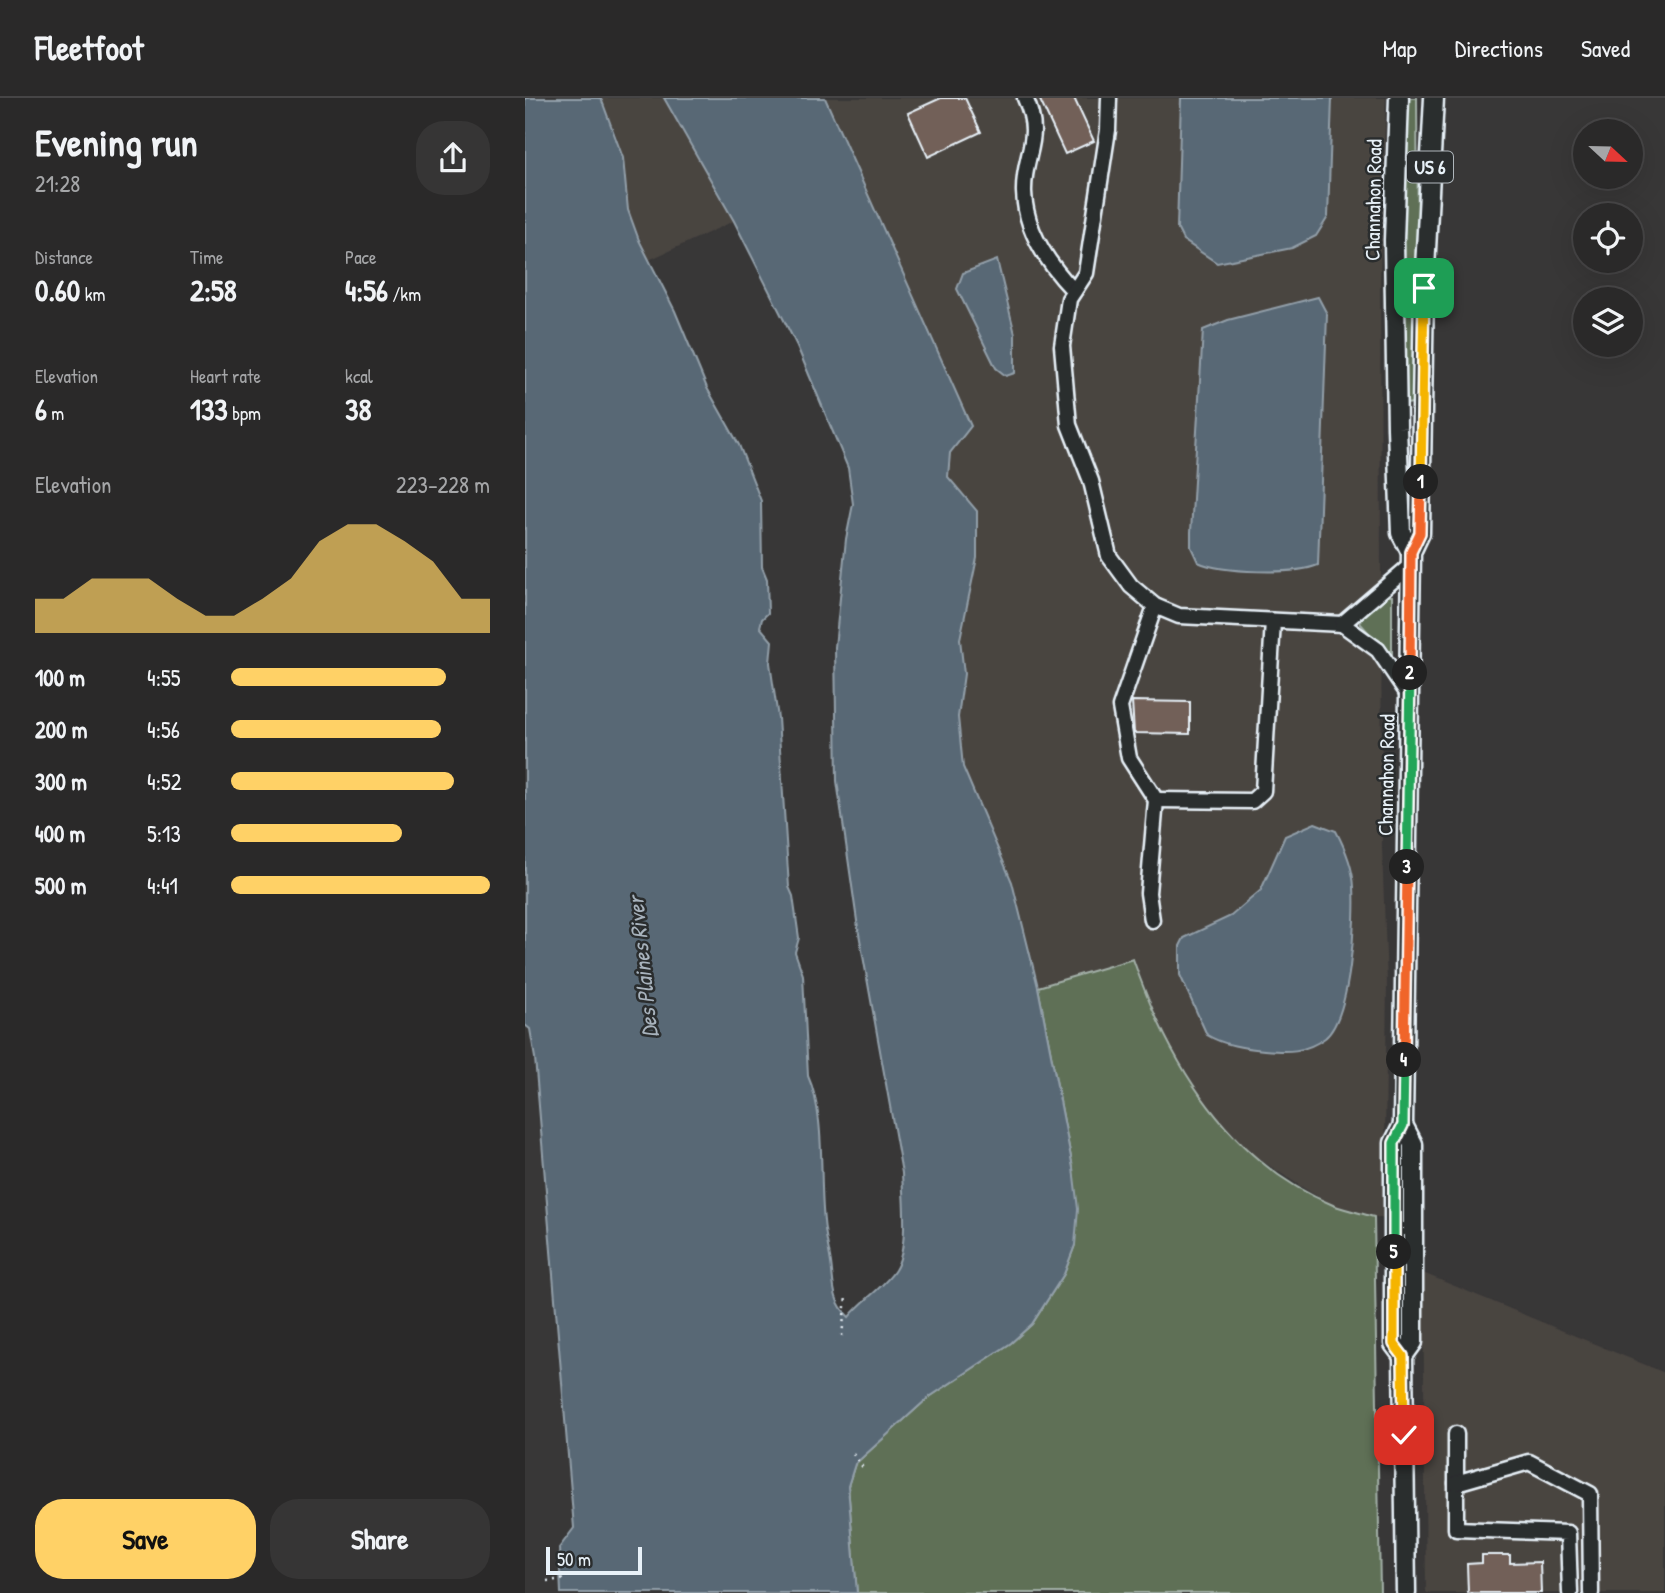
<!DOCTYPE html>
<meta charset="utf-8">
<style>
body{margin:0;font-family:"Patrick Hand",sans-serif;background:#363535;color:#f1f3f6;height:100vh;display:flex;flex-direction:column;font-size:26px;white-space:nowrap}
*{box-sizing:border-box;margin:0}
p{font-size:23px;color:#a5a6a8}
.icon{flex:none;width:38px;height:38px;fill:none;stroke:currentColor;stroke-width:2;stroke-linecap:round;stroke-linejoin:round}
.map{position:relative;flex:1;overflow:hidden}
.details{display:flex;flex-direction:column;background:#2a2929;width:525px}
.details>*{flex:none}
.needle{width:46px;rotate:112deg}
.buttons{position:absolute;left:1048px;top:21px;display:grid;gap:14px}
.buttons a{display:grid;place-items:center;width:70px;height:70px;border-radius:50%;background:#2a2929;box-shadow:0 7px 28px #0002,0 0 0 2px #464546;font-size:35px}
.scale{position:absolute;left:21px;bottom:18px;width:96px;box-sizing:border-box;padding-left:7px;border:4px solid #e8f1f8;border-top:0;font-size:19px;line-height:24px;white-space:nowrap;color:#e8f1f8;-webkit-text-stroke:5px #2a2d2e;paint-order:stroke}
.pin{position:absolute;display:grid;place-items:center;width:60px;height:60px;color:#fff;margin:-30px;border-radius:14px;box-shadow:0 4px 10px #0006}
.km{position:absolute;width:35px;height:35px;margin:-18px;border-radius:50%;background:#222;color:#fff;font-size:19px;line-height:35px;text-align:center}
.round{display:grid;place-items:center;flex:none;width:74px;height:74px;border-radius:28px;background:#363535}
.overview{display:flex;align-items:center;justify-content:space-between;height:119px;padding:0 35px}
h1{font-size:38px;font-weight:700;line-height:52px}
.figures{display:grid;grid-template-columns:repeat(3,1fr);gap:10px;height:119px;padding:7px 35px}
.figures div{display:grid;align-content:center}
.figures b{font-size:30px;font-weight:700}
.figures small{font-size:19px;font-weight:400}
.figures p{font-size:19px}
.chart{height:196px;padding:14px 35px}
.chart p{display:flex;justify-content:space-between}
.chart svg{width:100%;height:126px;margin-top:7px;fill:#ffd166;opacity:.7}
.cta{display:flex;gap:14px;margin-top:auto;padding:14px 35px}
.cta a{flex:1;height:80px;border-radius:28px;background:#ffd166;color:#111;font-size:28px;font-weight:700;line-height:80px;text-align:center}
.cta a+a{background:#363535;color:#f1f3f6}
ul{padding:0 35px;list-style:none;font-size:23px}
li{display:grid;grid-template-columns:112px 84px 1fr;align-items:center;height:52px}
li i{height:18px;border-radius:9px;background:#ffd166}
header{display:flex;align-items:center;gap:42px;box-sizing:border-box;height:98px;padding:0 35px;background:#2a2929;border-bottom:2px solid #464546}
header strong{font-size:33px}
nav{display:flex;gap:38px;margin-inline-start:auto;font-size:24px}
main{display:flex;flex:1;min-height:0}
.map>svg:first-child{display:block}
</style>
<header>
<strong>Fleetfoot</strong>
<nav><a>Map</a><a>Directions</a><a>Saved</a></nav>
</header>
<main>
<section class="details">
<div class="overview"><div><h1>Evening run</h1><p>21:28</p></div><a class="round"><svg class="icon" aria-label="share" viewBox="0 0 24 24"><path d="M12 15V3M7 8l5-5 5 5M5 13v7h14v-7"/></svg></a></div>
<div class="figures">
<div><p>Distance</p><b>0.60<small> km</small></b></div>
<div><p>Time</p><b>2:58</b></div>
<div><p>Pace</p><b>4:56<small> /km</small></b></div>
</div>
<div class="figures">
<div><p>Elevation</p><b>6<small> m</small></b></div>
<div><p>Heart rate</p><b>133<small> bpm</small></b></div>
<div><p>kcal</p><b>38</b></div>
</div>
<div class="chart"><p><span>Elevation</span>223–228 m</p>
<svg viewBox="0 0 160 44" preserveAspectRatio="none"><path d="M0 44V32L10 32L20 25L30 25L40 25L50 32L60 38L70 38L80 32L90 25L100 12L110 6L120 6L130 12L140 19L150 32L160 32V44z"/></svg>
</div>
<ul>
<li><b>100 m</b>4:55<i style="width:83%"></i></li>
<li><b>200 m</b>4:56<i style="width:81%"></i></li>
<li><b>300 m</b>4:52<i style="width:86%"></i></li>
<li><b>400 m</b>5:13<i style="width:66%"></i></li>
<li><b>500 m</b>4:41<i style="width:100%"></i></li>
</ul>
<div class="cta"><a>Save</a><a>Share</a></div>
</section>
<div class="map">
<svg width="1140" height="1495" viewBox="0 0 1140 1495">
<rect width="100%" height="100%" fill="#383737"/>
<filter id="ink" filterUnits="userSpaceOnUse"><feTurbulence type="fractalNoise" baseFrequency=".0143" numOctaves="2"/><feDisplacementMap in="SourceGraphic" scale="14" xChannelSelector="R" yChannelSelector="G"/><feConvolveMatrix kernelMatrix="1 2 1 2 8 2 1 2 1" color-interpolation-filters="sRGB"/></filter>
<g filter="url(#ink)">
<g fill="#494441">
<polygon points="75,0 139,0 209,123 124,162 103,112 98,60 90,34"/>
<polygon points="300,0 861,0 855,178 857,749 862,885 859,1121 807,1107 780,1091 728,1057 705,1035 683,1008 640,941 608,861 513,889 487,784 438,669 433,619 439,576 435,541 452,460 452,413 423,380 425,355 317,41"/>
<polygon points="898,1175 1140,1275 1140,1495 901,1495"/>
</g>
<g fill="#5e6f57" stroke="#a3b0a8" stroke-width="2">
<polygon points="883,0 892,0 893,143 888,305 881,306 878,149"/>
<polygon points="859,498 867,498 867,561 835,525 839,517"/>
<path d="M608,861C643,962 703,1064 808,1107C821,1112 836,1115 849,1119L855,1495H332L323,1388L330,1366L403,1300L486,1245L507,1226L539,1176L550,1147L548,1070L513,889Z"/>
</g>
<g fill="#596875" stroke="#929fa9" stroke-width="2">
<path d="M0,0H75L77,3L98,60L103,112L114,142L150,213L182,290L214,347L236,403L237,469L242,481L243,515L237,521L235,529L247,543L245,565L253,620L264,789L268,798L274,840L270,854L278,877L283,978C301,1018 294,1079 299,1123C300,1137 304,1151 306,1165C309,1187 307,1203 324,1219C337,1203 361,1187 370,1172C384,1150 378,1100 377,1075L333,830L312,683L310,549L321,441L328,406L323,370L272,248L209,123L139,0H300L446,328L425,355L423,379L452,413V460L435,541L439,576L433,619L438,669L487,784L513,889L548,1070L553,1111L550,1147L539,1176L507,1226L486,1245L403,1300L330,1366L323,1388L332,1495H36L34,1450L49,1430L10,960L5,931L0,927Z"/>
<polygon points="656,0 807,0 803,119 791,138 767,150 692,165 658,142 652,130"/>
<polygon points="472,162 490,236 490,275 481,278 471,270 432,191 438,175"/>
<path d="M793,199L802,216L793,467C769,477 697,475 673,464L666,449V434L678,232L703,222Z"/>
<path d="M790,725L811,733C820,750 828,770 829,789C831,821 826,919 800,940C780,955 762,954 739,952C720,950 698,947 682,937L655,877V848L659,840L706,818L736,792L760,738Z"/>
</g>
<g fill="#726159" stroke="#e8f1f8" stroke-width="2">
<polygon points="416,0 440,0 456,34 403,59 383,15"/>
<polygon points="514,0 549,0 569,43 540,56"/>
<polygon points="607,603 665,604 665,636 609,635"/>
<polygon points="957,1457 985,1457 985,1465 1015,1464 1016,1495 943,1495 942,1466 957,1465"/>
</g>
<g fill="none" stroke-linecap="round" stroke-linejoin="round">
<defs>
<g id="minor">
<path d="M500,0C519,42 498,55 499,94C500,133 524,167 549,193"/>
<polyline points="584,0 583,32 561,175 544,201 537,248 544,327 566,383 584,458 606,488 630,508 654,518 817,526"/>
<polyline points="885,599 853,552 817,526 886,467"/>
<polyline points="631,702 727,703 738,693 748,523"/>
<polyline points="627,822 623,795 631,702 604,660 595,609 630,508"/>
<polyline points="931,1336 931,1431 1043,1435 1045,1495"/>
<polyline points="931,1385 1004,1364 1065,1396 1066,1495"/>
</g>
<g id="major">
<polyline points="874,0 869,142 872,330 876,435 886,454"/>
<polyline points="878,1027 888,1046 888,1244 878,1258 881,1495"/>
<polyline points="878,1258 869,1246 869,1045 878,1027 886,454 895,435 899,190 909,0"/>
</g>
</defs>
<use href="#minor" stroke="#e8f1f8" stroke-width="19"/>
<use href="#major" stroke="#e8f1f8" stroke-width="23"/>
<g stroke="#e8f1f8" stroke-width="2.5" stroke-dasharray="2 5" stroke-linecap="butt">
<polyline points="317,1238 321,1199"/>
<polyline points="328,1356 339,1371"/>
<polyline points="22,1483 42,1481"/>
</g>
<use href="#minor" stroke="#2a2d2e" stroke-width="14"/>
<use href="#major" stroke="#2a2d2e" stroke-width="18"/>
</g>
</g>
<g fill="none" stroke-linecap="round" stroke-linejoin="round" filter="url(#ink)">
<defs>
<polyline id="split-1" points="896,384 899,190"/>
<polyline id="split-2" points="885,575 886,454 895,435 896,384"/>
<polyline id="split-3" points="882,769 885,575"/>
<polyline id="split-4" points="879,962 882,769"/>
<polyline id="split-5" points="869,1154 869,1045 878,1027 879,962"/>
<polyline id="split-6" points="869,1154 869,1246 878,1258 879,1337"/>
</defs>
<use href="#split-1" stroke="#fff" stroke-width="14"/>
<use href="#split-2" stroke="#fff" stroke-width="14"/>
<use href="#split-3" stroke="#fff" stroke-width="14"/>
<use href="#split-4" stroke="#fff" stroke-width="14"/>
<use href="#split-5" stroke="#fff" stroke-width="14"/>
<use href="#split-6" stroke="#fff" stroke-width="14"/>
<use href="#split-1" stroke="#f5b400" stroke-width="9"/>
<use href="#split-2" stroke="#f0652b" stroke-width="9"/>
<use href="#split-3" stroke="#22a559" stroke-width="9"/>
<use href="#split-4" stroke="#f0652b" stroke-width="9"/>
<use href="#split-5" stroke="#22a559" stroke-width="9"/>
<use href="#split-6" stroke="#f5b400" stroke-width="9"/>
</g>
<g text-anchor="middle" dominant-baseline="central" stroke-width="5" stroke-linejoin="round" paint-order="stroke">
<rect fill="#2a2d2e" stroke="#afb6bb" stroke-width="2" x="882" y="53.5" width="46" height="31" rx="5"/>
<g font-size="19" font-weight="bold" fill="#e8f1f8">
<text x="905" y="69">US 6</text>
</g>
<g font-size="21" fill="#e8f1f8" stroke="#2a2d2e">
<text transform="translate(848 102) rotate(-89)">Channahon Road</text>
<text transform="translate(861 677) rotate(-89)">Channahon Road</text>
</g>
<g font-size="23" font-style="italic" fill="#a8b3bd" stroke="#2a2d2e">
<text transform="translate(117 869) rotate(-96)">Des Plaines River</text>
</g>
</g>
</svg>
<div class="buttons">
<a><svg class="needle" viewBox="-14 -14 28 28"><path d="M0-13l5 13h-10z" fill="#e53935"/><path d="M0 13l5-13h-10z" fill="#a5a6a8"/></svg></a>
<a><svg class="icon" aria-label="locate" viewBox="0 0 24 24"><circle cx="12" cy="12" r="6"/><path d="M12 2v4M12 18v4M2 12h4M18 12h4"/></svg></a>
<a><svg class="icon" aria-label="layers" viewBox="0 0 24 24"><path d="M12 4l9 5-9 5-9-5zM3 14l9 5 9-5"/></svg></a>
</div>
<div class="scale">50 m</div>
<div class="pin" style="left:899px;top:190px;background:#1e9e55"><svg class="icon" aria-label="arrive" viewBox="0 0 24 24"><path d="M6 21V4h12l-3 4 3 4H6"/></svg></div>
<div class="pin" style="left:879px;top:1337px;background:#d93025"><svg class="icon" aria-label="check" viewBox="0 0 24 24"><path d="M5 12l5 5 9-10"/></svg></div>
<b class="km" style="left:896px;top:384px">1</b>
<b class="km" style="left:885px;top:575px">2</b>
<b class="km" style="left:882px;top:769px">3</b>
<b class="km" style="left:879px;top:962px">4</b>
<b class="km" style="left:869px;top:1154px">5</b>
</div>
</main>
